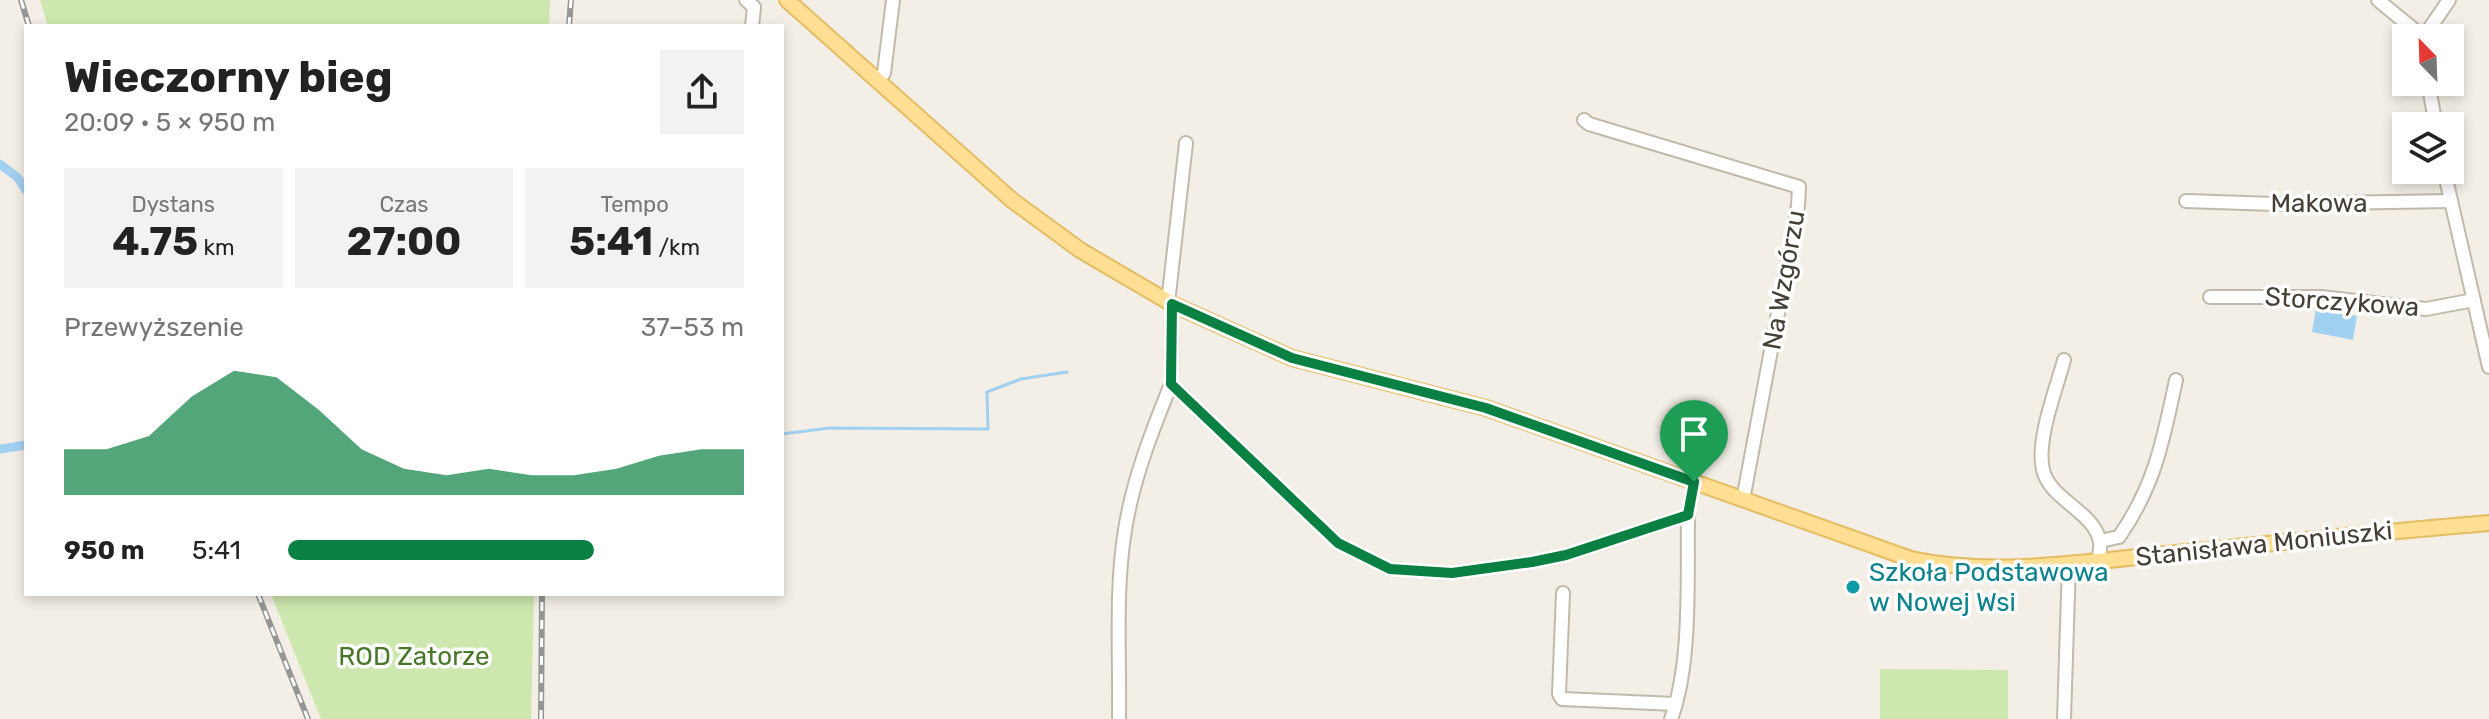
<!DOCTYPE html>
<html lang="pl">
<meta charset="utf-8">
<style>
body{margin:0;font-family:Rubik,sans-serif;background:#f2f2f2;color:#222;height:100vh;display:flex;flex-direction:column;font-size:30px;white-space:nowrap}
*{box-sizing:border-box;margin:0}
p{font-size:26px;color:#767676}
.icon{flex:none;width:44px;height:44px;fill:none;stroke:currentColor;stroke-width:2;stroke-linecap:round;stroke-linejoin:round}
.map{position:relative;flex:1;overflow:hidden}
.details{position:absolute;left:24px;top:24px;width:760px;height:572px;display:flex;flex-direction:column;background:#fff;border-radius:0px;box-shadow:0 4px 12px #0003}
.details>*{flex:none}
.needle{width:52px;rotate:337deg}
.fabs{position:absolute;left:2392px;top:24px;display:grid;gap:16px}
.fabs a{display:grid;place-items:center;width:72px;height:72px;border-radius:0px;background:#fff;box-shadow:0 4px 12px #0003;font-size:40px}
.pin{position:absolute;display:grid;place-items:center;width:68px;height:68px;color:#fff;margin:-82px -34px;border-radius:50% 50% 50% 0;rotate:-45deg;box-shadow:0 0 8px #0007}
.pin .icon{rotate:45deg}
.round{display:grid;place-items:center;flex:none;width:84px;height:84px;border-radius:0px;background:#f2f2f2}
.overview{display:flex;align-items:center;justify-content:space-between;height:136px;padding:0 40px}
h1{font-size:44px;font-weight:700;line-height:60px}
.stats{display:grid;grid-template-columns:repeat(3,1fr);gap:12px;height:136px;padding:8px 40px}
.stats div{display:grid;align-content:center;border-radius:0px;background:#f2f2f2;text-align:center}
.stats b{font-size:40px;font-weight:700}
.stats small{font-size:22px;font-weight:400}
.stats p{font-size:22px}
.chart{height:224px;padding:16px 40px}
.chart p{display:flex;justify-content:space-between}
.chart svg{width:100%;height:144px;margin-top:8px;fill:#0b8043;opacity:.7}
ul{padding:0 40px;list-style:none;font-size:26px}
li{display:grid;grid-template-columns:128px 96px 1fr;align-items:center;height:60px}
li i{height:20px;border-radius:10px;background:#0b8043}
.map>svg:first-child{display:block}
</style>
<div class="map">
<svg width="2489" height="719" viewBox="0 0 2489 719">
<rect width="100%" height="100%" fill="#f3efe6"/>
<g fill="#cee7ae">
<polygon points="40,0 550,0 549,26 48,26"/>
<polygon points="271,594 534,594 531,719 321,719"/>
<polygon points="1880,669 2008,670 2008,719 1880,719"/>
</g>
<polygon fill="#a2d0f0" points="2316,309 2357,316 2353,340 2312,332"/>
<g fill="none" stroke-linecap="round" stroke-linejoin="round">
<polyline stroke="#a2d0f0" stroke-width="3" points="782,434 829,428 988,429 987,392 1021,379 1067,372"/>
<g stroke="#a2d0f0" stroke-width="9">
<polyline points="0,164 17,177 26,190"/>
<polyline points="0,449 26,445"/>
</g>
<defs>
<g id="minor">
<polyline points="746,0 754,7 752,26"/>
<polyline points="2378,0 2423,37"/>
<polyline points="2423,38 2449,0"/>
<polyline points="877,81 884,73 893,0"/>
<polyline points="2428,82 2436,126"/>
<polyline points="1584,120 1589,124 1799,187 1798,206 1743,500"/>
<polyline points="2444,170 2489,367"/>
<polyline points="2186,201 2274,204 2451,201"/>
<polyline points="2210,297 2321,297 2426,309 2474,300"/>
<polyline points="1168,303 1186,143"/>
<polyline points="1172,304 1171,384 1338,543 1390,569 1452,573 1532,562 1566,555 1688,515 1694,482"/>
<path d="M2064,360C2056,390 2036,440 2043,470C2050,500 2094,511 2100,542C2101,547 2099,555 2098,561"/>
<path d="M2100,541L2119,537C2155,485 2163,441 2176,380"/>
<polyline points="1563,593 1559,694 1562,699 1676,704"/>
<path d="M1119,719C1120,658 1115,590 1125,530C1133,479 1152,431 1171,384"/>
<path d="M1671,719C1692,663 1687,575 1688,515"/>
<polyline points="2064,719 2069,563"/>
</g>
<path id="major" d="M787,0L1013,201L1080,250L1172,304L1292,358L1486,408L1911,559C1994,577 2082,562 2166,554C2274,543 2381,532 2489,523"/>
</defs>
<use href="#minor" stroke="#c1baab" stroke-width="16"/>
<use href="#major" stroke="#e4bc63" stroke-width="18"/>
<use href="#minor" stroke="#fff" stroke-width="12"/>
<use href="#major" stroke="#fedf94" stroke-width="14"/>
<defs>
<g id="rail">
<polyline points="21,0 29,26"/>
<polyline points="569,26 571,0"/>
<polyline points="258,594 308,719"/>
<polyline points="541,719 542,594"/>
</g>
</defs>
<use href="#rail" stroke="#959595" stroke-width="6"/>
<use href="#rail" stroke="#fff" stroke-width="3" stroke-dasharray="9" stroke-linecap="butt"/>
</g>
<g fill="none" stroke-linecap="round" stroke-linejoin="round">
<defs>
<polygon id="route" points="1172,304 1292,358 1486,408 1694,482 1688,515 1566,555 1532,562 1452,573 1390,569 1338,543 1171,384"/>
</defs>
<use href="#route" stroke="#fff" stroke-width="16"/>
<use href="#route" stroke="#0b8043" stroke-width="10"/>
</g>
<circle fill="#0f9aa8" stroke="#fff" stroke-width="3" cx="1853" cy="587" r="8"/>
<g text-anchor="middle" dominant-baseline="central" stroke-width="7" stroke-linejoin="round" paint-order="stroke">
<g font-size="26" fill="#463f35" stroke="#fff">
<text x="2319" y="203">Makowa</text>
<text transform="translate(1784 280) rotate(-80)">Na Wzgórzu</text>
<text transform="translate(2342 302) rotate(4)">Storczykowa</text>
<text transform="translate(2264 544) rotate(-6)">Stanisława Moniuszki</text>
</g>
<g font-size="26" fill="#0d838f" stroke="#fff" text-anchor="start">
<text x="1869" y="572">Szkoła Podstawowa<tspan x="1869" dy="30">w Nowej Wsi</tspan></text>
</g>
<g font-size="26" fill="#477728" stroke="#fff">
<text x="414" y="656">ROD Zatorze</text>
</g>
</g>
</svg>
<div class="fabs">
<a><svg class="needle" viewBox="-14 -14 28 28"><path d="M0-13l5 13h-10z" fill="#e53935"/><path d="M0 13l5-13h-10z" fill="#767676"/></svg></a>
<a><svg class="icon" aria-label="layers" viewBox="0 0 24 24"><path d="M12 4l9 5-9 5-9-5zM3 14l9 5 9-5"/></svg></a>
</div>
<div class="pin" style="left:1694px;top:482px;background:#1e9e55"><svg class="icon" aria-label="arrive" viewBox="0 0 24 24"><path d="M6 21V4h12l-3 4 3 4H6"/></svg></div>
<section class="details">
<div class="overview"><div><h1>Wieczorny bieg</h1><p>20:09 · 5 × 950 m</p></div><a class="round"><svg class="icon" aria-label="share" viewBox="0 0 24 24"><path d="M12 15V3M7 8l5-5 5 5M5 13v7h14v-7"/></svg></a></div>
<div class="stats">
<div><p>Dystans</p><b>4.75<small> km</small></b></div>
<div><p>Czas</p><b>27:00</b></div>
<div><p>Tempo</p><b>5:41<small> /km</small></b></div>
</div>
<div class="chart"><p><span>Przewyższenie</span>37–53 m</p>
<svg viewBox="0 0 160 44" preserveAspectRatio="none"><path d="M0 44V30L10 30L20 26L30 14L40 6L50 8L60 18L70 30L80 36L90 38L100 36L110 38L120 38L130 36L140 32L150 30L160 30V44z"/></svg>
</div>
<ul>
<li><b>950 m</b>5:41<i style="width:67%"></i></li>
</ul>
</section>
</div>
